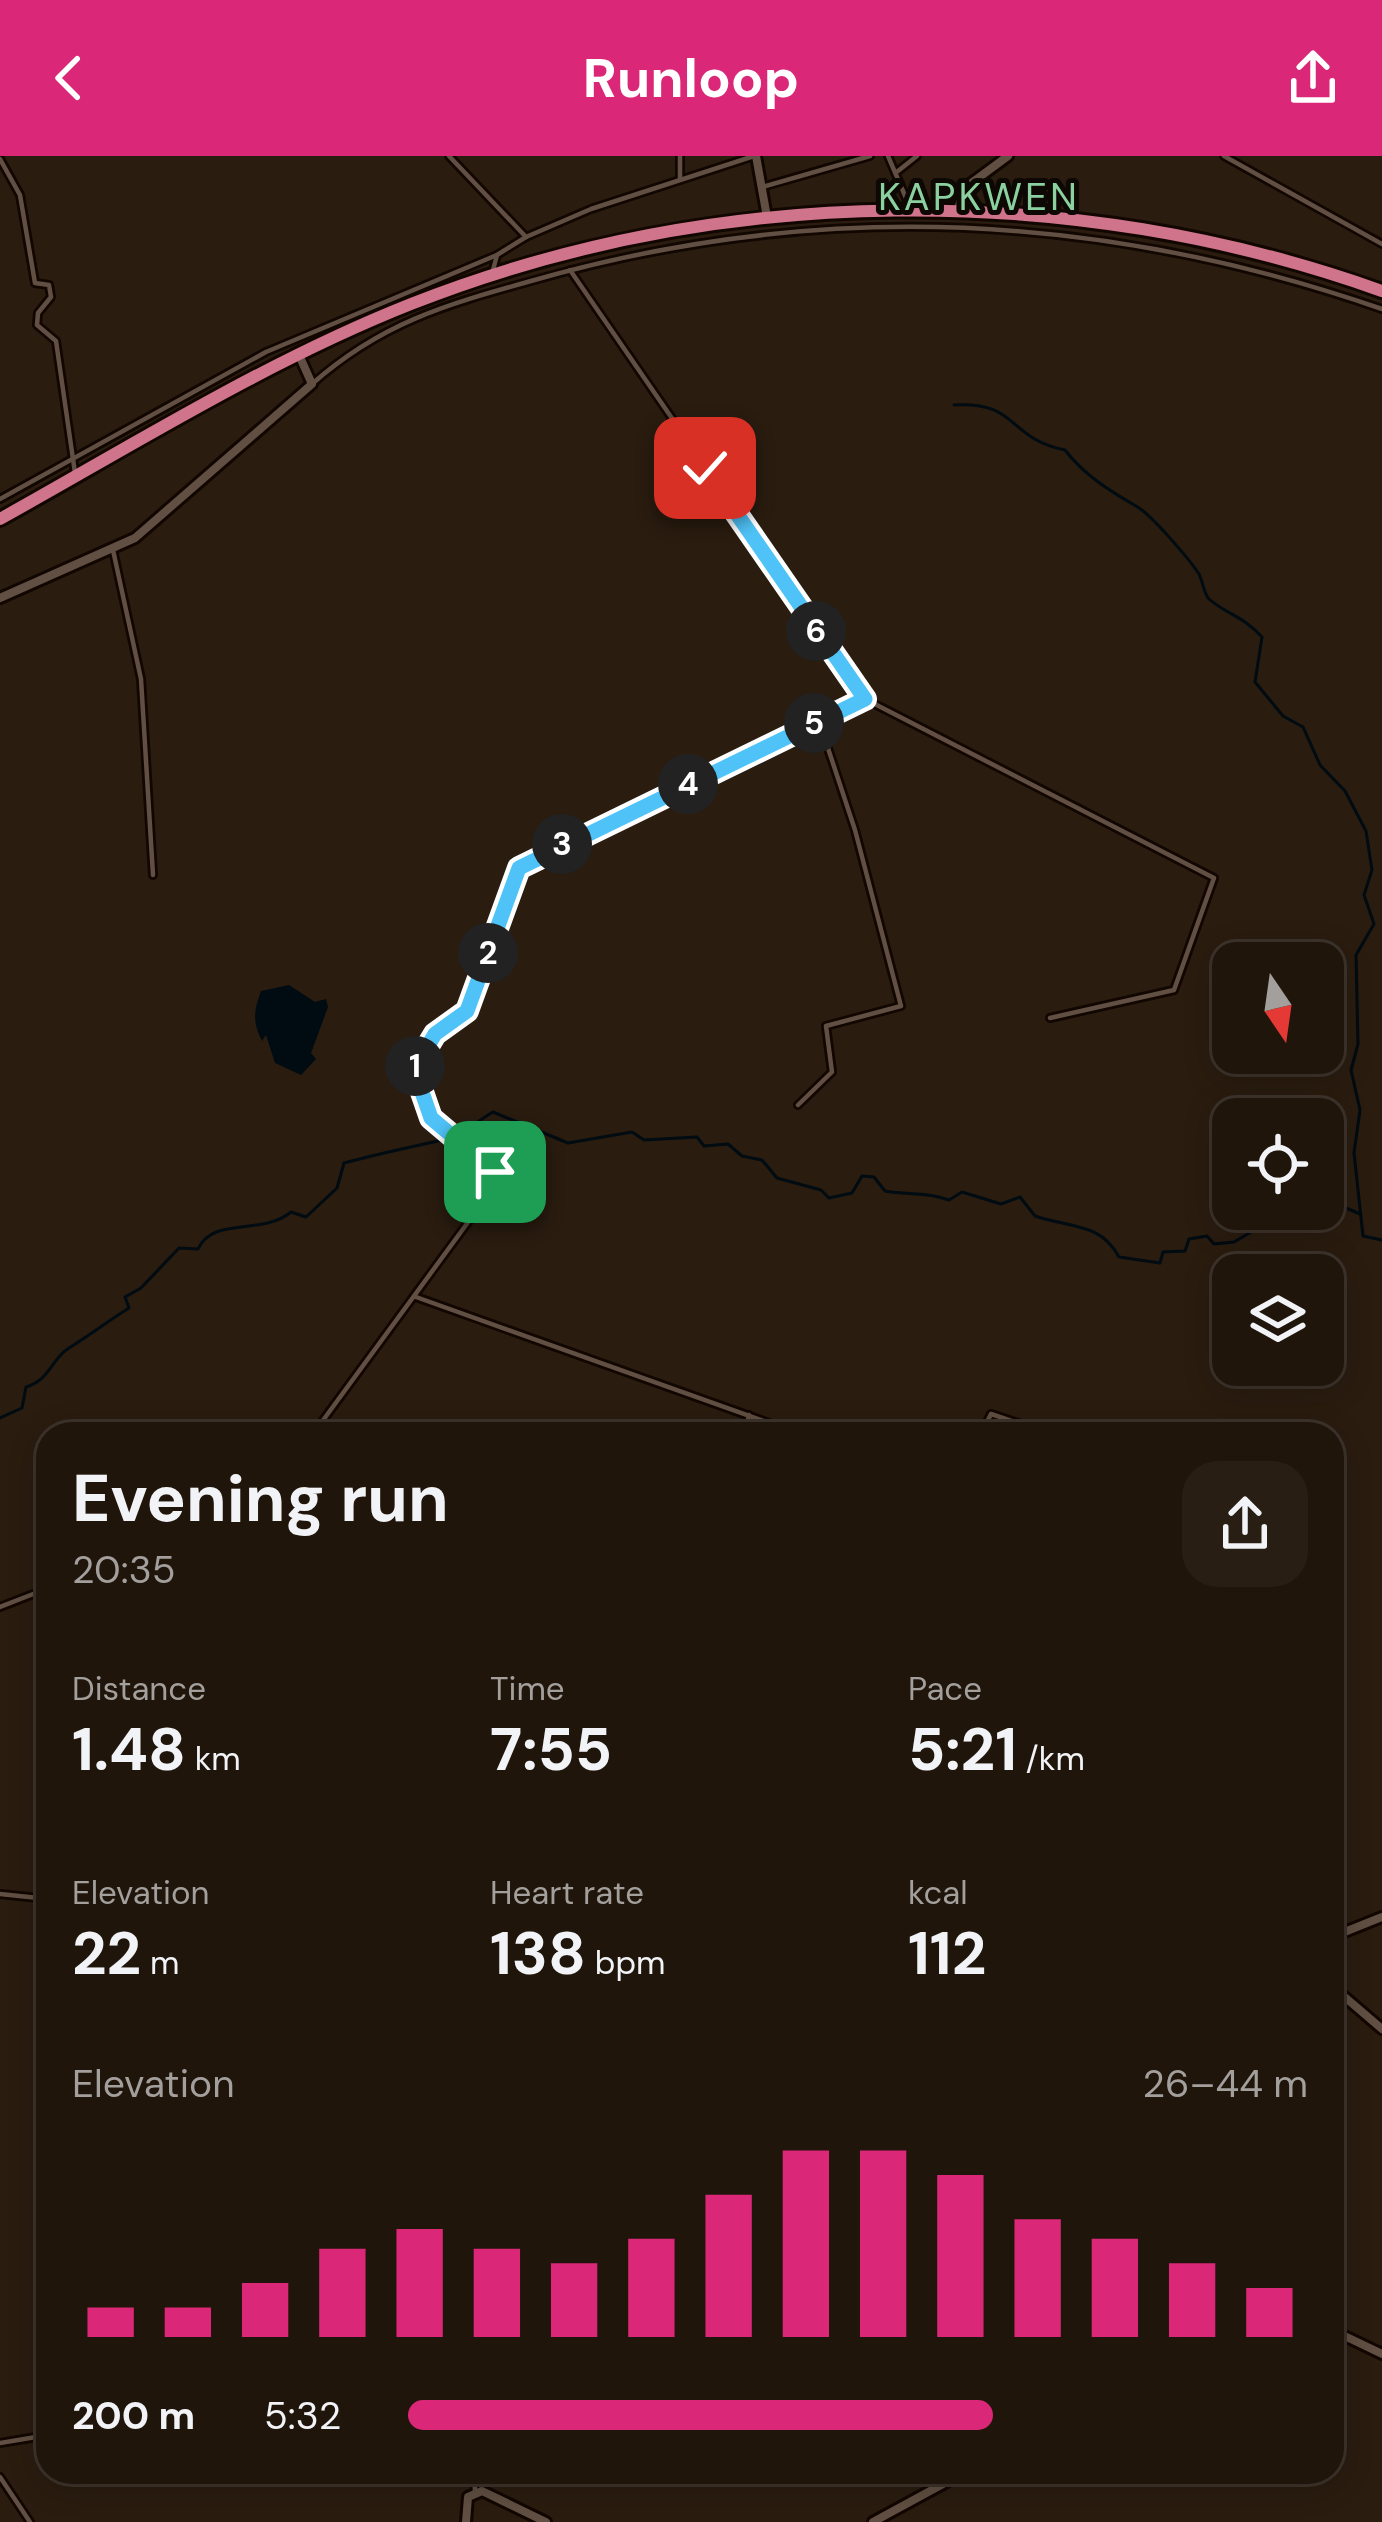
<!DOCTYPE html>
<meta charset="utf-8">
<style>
body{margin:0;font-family:"DM Sans",sans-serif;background:#281e14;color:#f1f3f6;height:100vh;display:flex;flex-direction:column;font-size:45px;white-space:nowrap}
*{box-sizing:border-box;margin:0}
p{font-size:39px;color:#a29f9d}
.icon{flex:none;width:66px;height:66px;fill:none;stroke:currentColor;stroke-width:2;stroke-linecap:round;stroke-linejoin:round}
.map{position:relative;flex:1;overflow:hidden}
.drawer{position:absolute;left:36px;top:1266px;width:1308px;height:1062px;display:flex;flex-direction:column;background:#20150b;border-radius:36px;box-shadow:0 6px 30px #0003,0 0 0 3px #3d342c}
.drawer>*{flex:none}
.needle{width:78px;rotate:167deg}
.controls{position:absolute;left:1212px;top:786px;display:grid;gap:24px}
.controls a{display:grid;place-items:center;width:132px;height:132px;border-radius:24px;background:#20150b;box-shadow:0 6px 30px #0003,0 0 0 3px #3d342c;font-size:60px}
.pin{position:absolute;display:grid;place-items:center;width:102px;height:102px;color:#fff;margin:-51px;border-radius:24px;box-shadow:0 6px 18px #0006}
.km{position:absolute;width:60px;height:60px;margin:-30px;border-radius:50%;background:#222;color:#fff;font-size:33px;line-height:60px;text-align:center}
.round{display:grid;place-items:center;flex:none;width:126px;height:126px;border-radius:36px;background:#281e14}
.head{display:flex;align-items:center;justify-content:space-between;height:204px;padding:0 36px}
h1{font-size:66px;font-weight:700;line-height:90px}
.stats{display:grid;grid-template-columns:repeat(3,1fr);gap:18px;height:204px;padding:12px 36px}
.stats div{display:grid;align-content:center}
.stats b{font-size:60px;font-weight:700}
.stats small{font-size:33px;font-weight:400}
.stats p{font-size:33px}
.chart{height:336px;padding:24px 36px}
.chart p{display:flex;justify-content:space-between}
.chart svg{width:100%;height:216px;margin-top:12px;stroke:#db2777;stroke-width:6}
ul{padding:0 36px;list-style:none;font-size:39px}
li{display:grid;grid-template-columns:192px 144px 1fr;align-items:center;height:90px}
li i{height:30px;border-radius:15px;background:#db2777}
header{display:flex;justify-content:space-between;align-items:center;height:156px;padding:0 36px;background:#db2777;color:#fff;font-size:54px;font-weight:700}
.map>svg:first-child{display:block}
</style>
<header><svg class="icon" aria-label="back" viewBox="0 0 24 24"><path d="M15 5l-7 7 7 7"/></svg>Runloop<svg class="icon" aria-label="share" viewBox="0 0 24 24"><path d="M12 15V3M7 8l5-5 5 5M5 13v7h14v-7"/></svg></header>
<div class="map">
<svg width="1382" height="2366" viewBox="0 0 1382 2366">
<rect width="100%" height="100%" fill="#2a1c0f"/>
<path fill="#010b12" d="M289,829L315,846L326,843L328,851L311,897L316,903L301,919L275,907L266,879L262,885C252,865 254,855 261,835Z"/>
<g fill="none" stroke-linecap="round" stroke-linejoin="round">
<g stroke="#010b12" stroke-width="3">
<path d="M954,249C1019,245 1006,282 1065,294C1084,319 1110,335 1136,350C1151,358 1189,403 1199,418C1203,426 1204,438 1209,443C1226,458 1243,460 1262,481L1255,526L1283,560L1303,571L1320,609L1345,635L1366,675L1372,714L1364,739L1374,768L1356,799L1358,888L1351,914L1360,954L1354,997L1363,1080L1382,1084"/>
<path d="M0,1262L22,1252L26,1231C51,1223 51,1203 69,1192C90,1179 108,1165 129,1152L125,1141L141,1132L179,1092L198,1093C213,1060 262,1080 291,1056L306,1061L337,1032L344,1007C378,998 410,991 443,984C459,981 479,964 493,956L568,987L632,976L644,984L697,981L704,990L728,988L742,1000L762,1004L777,1022L821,1034L829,1042L852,1037L862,1020L874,1021L885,1035C907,1039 928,1036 949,1044L962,1036L1001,1048L1020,1041L1035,1060C1070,1072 1100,1066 1119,1101L1160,1107L1163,1096L1185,1095L1189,1083L1207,1080L1214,1088L1234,1086L1251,1076L1256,1057L1291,1063L1337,1048L1360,1058"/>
</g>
<defs>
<g id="minor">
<polyline points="449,0 526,81 497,99 493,114"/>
<polyline points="888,0 909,49"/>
<polyline points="1224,0 1382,88"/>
<polyline points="0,3 20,39 35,127 49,129 51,141 38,157 37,169 56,185 75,317"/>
<polyline points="898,15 917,0"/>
<polyline points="680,22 680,0"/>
<polyline points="762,31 870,0"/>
<polyline points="526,81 591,53 754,0"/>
<polyline points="570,114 865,543 1214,722 1174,834 1050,862"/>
<path d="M312,228C381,167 445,149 531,125C817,43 1102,56 1382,153"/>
<polyline points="0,343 266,196 497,99"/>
<polyline points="113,394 141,523 153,719"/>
<polyline points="798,949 832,916 826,870 901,850 855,674 819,565"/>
<polyline points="416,1141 800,1278"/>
<polyline points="313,1278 496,1028 495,1016 431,962 414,913 435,877 467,855 519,712 865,543"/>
<polyline points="745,1278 749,1259"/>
<polyline points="981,1278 991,1258 1051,1278"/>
<polyline points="0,1451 41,1435"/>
<polyline points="0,1738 48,1743"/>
<polyline points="0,2287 48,2279"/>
<polyline points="429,2316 474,2325"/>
<polyline points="474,2316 475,2335"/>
<polyline points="0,2321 30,2366"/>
</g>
<g id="tertiary">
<polyline points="756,0 767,61"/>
<polyline points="957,55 966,31 1008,0"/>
<polyline points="0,442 135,382 312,228 299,199"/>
<polyline points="1332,1781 1382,1761"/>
<polyline points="1332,1818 1340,1837 1382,1873"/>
<polyline points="1332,2174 1382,2198"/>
<polyline points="466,2366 468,2341 482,2335 546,2366"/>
<polyline points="873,2366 965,2316"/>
</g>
<path id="trunk" d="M0,363C135,288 267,205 411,148C718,27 1072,24 1382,135"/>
</defs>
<use href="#minor" stroke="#120600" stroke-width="10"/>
<use href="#tertiary" stroke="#120600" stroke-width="14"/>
<use href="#trunk" stroke="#120600" stroke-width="18"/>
<use href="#minor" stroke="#604f42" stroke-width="4.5"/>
<use href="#tertiary" stroke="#604f42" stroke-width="8"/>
<use href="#trunk" stroke="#cf748b" stroke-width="12"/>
</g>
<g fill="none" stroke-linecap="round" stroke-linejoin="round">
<defs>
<polyline id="route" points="495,1016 431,962 414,913 435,878 467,855 519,712 865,543 705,312"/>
</defs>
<use href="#route" stroke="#fff" stroke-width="24"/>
<use href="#route" stroke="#4fc3f7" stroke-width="15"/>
</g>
<g text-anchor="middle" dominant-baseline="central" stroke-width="10" stroke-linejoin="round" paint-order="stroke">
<g font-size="39" letter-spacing="3" fill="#8bd19f" stroke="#0e0804">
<text x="979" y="40">KAPKWEN</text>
</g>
</g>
</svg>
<div class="controls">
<a><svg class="needle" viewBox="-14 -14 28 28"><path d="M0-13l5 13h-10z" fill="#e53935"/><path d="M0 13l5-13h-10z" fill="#a29f9d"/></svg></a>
<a><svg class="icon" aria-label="locate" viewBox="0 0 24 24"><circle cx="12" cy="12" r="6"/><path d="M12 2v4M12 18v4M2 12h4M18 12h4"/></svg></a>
<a><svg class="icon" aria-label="layers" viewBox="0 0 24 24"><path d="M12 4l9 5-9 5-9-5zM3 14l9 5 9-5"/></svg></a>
</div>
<div class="pin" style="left:495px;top:1016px;background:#1e9e55"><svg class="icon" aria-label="arrive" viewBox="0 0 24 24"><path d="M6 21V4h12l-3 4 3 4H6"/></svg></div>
<div class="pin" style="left:705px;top:312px;background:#d93025"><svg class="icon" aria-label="check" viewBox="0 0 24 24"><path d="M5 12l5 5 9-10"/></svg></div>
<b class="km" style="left:415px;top:910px">1</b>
<b class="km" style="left:488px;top:797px">2</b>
<b class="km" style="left:562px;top:688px">3</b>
<b class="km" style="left:688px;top:628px">4</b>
<b class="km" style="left:814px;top:567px">5</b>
<b class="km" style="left:816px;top:475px">6</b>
<section class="drawer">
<div class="head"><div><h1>Evening run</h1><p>20:35</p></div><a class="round"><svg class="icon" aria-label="share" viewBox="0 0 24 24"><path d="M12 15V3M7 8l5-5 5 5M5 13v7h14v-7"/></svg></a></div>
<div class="stats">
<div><p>Distance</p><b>1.48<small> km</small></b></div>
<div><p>Time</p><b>7:55</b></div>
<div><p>Pace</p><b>5:21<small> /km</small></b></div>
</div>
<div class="stats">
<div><p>Elevation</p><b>22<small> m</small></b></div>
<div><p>Heart rate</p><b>138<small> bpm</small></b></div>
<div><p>kcal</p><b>112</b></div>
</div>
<div class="chart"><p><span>Elevation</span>26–44 m</p>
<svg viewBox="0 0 160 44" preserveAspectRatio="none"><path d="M5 44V38M15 44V38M25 44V33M35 44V26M45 44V22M55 44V26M65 44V29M75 44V24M85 44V15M95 44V6M105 44V6M115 44V11M125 44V20M135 44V24M145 44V29M155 44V34"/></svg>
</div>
<ul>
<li><b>200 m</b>5:32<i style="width:65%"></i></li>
</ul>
</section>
</div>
